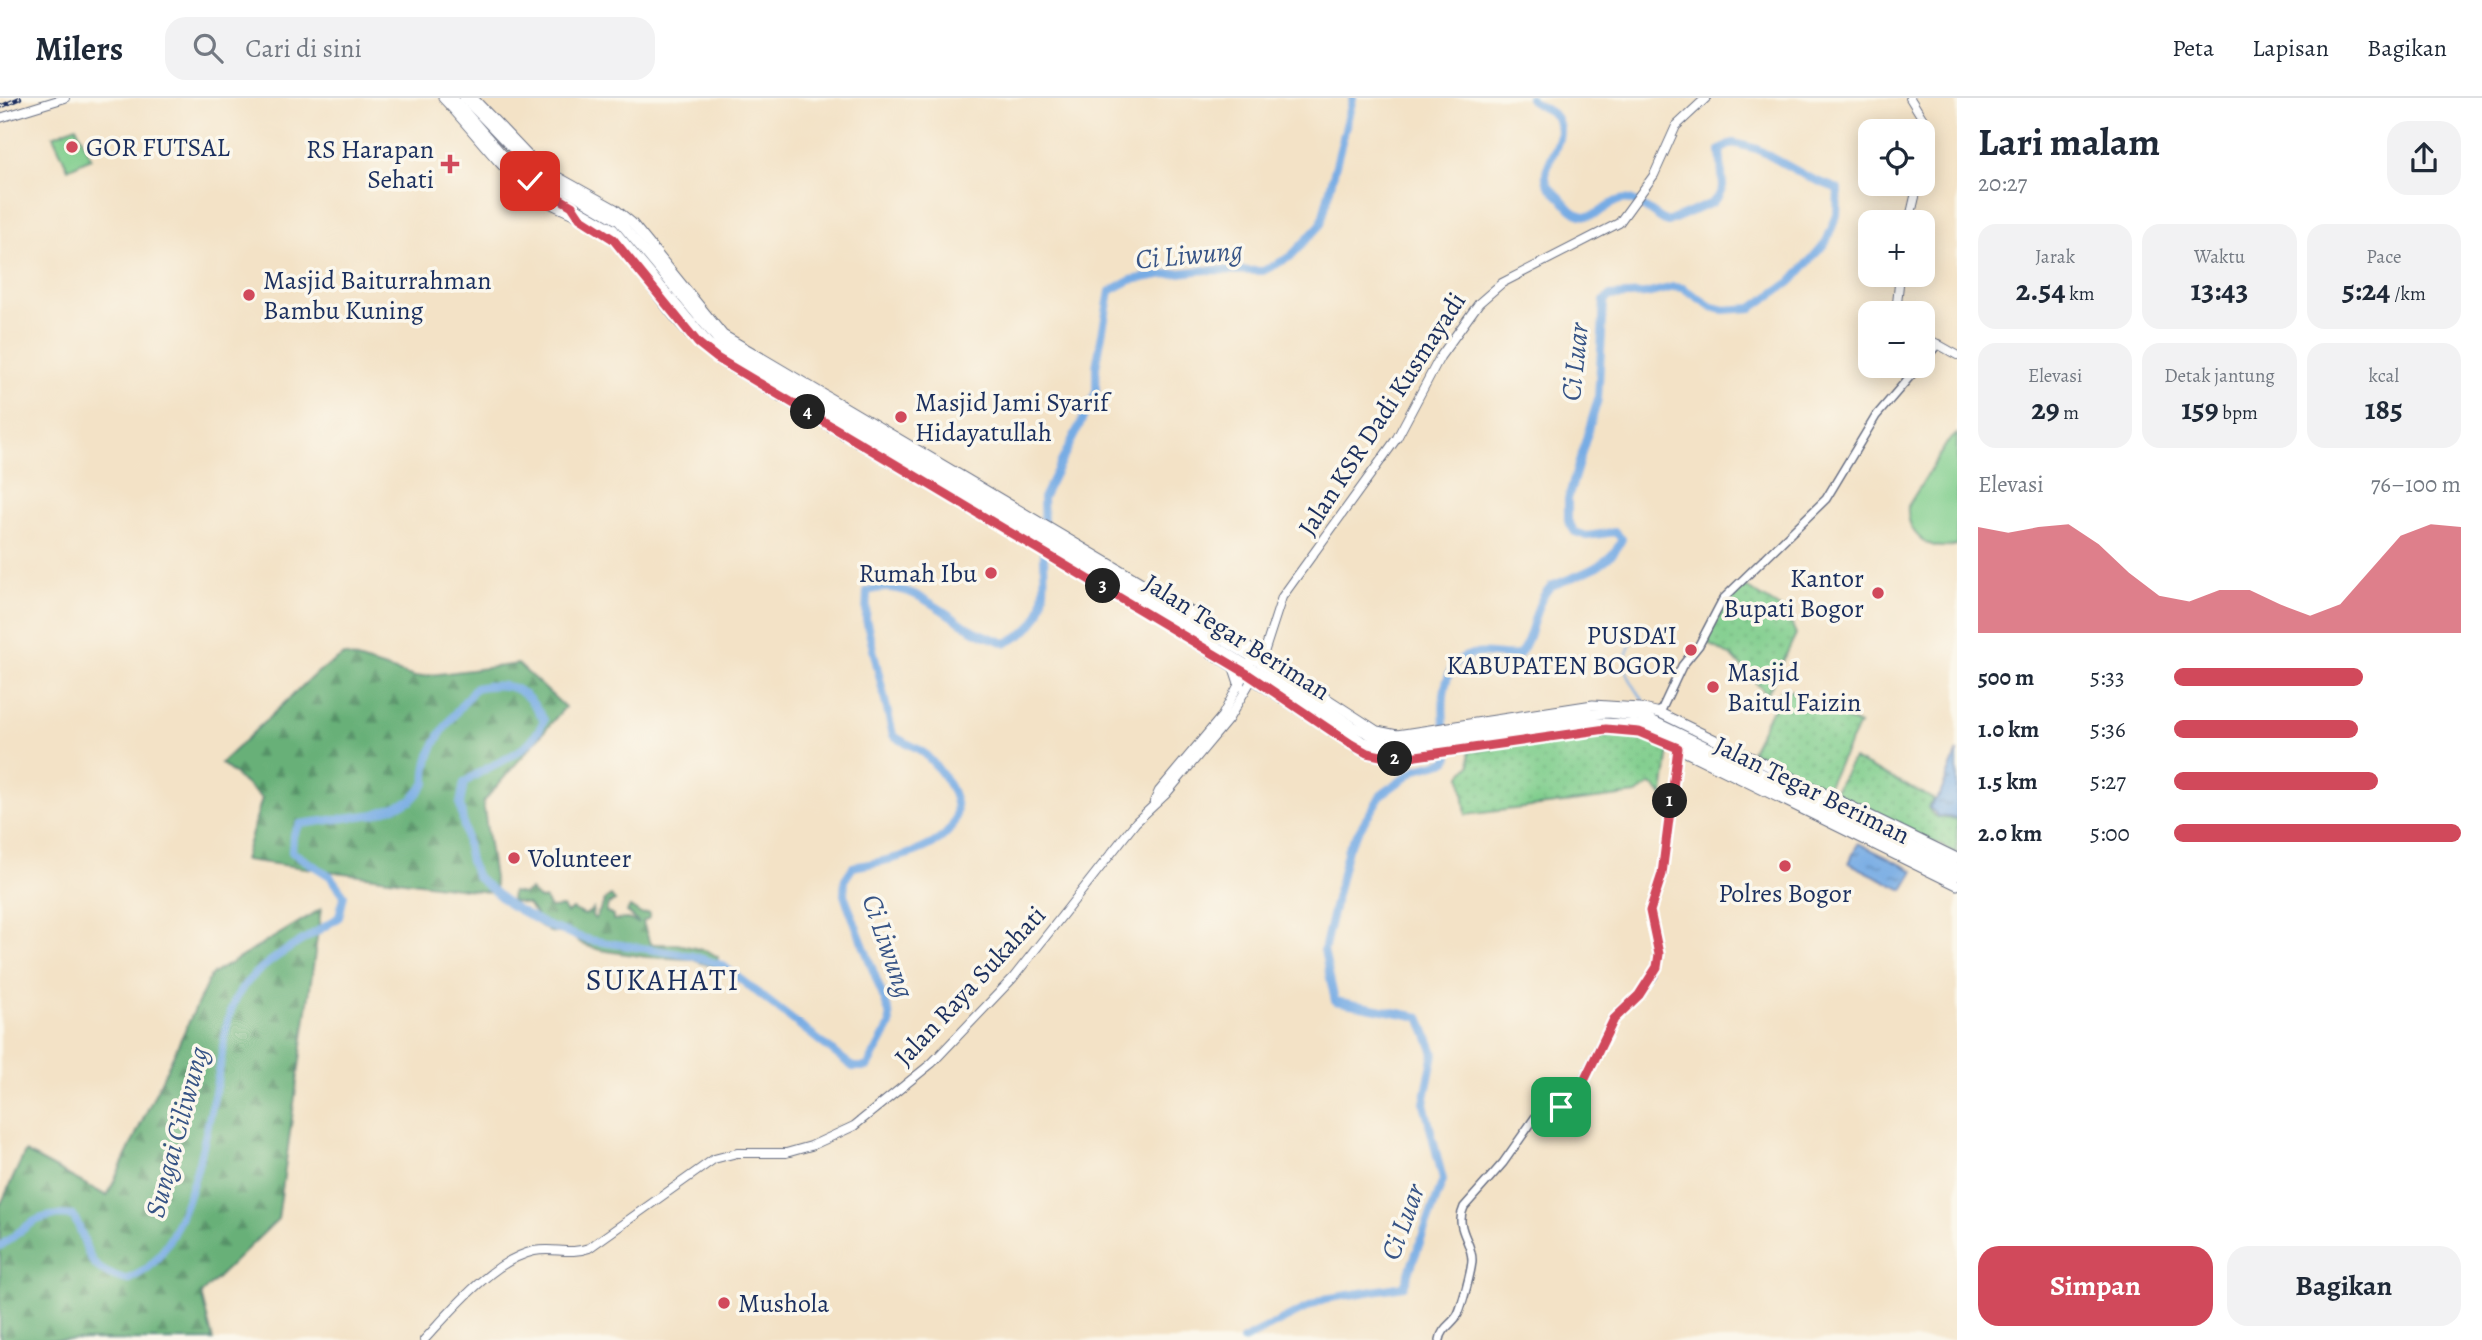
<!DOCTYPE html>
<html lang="id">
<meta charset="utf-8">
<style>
body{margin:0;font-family:Alegreya,serif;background:#f2f2f3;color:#1f2937;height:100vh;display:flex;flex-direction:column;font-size:26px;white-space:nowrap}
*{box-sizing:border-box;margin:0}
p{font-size:23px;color:#747a83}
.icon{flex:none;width:38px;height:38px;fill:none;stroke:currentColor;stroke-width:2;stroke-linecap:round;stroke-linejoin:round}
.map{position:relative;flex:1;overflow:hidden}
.drawer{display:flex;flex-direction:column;background:#fff;width:525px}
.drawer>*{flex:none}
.fabs{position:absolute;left:1858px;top:21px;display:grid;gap:14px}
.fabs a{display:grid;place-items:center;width:77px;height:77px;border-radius:14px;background:#fff;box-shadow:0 4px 18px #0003;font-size:35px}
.pin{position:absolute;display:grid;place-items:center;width:60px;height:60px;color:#fff;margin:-30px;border-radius:14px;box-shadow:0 4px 10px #0006}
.km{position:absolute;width:35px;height:35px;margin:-18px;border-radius:50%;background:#222;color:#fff;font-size:19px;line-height:35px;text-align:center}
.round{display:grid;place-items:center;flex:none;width:74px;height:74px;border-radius:21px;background:#f2f2f3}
.summary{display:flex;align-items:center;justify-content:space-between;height:119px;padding:0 21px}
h1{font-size:38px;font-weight:700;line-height:52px}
.stats{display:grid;grid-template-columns:repeat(3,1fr);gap:10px;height:119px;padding:7px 21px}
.stats div{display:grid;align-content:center;border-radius:18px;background:#f2f2f3;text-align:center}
.stats b{font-size:30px;font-weight:700}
.stats small{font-size:19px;font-weight:400}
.stats p{font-size:19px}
.chart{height:196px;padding:14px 21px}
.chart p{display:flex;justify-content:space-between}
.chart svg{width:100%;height:126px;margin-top:7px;fill:#d1495b;opacity:.7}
.cta{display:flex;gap:14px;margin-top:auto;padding:14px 21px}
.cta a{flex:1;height:80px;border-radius:21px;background:#d1495b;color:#fff;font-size:28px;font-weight:700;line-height:80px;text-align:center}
.cta a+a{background:#f2f2f3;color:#1f2937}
ul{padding:0 21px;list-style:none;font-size:23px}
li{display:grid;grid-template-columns:112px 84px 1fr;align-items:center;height:52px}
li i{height:18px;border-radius:9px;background:#d1495b}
header{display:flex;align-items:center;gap:42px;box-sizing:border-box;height:98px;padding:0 35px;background:#fff;border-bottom:2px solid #e0e1e3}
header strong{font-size:33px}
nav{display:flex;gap:38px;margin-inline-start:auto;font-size:24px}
.search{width:490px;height:63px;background:#f2f2f3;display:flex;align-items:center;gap:18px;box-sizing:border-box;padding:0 24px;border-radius:21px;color:#747a83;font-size:26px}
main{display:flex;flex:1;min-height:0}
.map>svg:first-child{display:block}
</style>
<header>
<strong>Milers</strong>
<div class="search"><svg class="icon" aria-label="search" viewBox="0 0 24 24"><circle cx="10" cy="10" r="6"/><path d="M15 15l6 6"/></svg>Cari di sini</div>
<nav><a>Peta</a><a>Lapisan</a><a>Bagikan</a></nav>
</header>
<main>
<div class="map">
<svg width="1957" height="1242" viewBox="0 0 1957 1242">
<defs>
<pattern id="forest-firs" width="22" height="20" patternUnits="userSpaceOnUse" patternTransform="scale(1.75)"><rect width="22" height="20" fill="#67b078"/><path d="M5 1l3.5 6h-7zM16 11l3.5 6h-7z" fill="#549066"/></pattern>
<pattern id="park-dots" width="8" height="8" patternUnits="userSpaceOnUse" patternTransform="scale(1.75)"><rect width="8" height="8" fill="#7fcd8c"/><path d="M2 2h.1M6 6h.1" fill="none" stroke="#6db07b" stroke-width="1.8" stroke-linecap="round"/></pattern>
<pattern id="water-ripples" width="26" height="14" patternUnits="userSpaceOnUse" patternTransform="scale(1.75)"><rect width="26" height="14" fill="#77ace4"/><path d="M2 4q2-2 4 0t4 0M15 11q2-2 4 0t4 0" fill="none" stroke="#618cbc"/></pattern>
</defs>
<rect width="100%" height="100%" fill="#fbf7ec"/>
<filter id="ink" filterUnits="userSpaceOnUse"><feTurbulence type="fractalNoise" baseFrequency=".0143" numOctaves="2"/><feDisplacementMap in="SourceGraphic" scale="14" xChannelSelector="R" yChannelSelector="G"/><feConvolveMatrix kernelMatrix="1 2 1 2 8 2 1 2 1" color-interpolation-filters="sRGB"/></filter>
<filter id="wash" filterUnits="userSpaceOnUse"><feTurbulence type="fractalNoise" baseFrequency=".00686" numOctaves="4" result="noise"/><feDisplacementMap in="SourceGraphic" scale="28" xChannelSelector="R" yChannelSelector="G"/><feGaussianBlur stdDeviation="1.57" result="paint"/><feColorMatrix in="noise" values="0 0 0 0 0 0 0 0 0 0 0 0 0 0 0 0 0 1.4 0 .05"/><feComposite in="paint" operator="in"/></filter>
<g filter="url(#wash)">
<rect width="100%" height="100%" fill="#f3e2c6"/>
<g fill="url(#forest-firs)" stroke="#41706b" stroke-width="2">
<polygon points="344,557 415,579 518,566 565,609 483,704 496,795 244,762 262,700 221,665 315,576"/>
<polygon points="530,792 539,801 545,801 550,810 563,809 567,815 572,811 585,817 593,811 592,818 595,821 606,801 611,798 615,803 608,806 606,814 613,817 613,822 627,821 639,825 627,814 630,809 641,816 649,815 649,820 643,824 650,846 677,846 708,853 718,859 716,870 691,861 646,859 600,852 584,847 568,836 550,834 535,824 536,816 527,806 511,803 512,794 523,796"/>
<polygon points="321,811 278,1121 201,1196 213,1242 0,1242 0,1108 25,1054 107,1098 211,877"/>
</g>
<g fill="url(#park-dots)" stroke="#4d7e75" stroke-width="2">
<path d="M1746,489L1786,514L1796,536L1767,597L1734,560L1706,544C1715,524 1724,498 1746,489Z"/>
<polygon points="1783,589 1859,627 1826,691 1751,653"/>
<polygon points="1626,635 1651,641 1669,651 1663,698 1651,686 1636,696 1466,717 1461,677 1470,667 1469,654 1582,636"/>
<path d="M1853,661L1934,701L1928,709C1934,724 1945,719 1957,721V755L1833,696Z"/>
</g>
<g fill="#7fcd8c" stroke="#4d7e75" stroke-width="2">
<polygon points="76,28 91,60 68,71 53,38"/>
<path d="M1957,336V447C1930,455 1906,437 1908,408L1947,345Z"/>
</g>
<g fill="url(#water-ripples)" stroke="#496ea1" stroke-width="2">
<polygon points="1957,653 1957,720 1938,718 1929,709 1940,697"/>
<polygon points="1858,745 1914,773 1903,792 1849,765"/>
</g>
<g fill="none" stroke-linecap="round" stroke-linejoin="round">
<path stroke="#77ace4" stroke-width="2" d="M1642,528C1618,564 1621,569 1645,605"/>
<g stroke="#77ace4" stroke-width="8">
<polyline points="1044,431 1043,400 1096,294 1096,269 1110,193 1131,182 1160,177 1205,172 1263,173 1290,159 1321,126 1353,0"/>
<path d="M1444,625C1442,601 1443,559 1475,556C1489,554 1504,559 1519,557C1535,537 1532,508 1551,488C1577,477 1611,469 1622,441L1615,434L1587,438L1575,434L1568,423V401L1598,301L1604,203L1610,198L1646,196L1674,189L1683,190L1712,209L1724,212L1752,210L1793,182L1826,144L1837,117L1838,91L1810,80L1757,51L1733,45L1720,52L1723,88L1719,97L1712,105L1667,124C1655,118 1643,106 1630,102C1611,97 1600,123 1581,117C1572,115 1567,107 1561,100C1557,96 1549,90 1547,84C1540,67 1567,45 1558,23C1553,10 1537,11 1530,0"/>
<path d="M0,1148C27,1130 36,1113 73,1118C94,1151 77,1169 127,1182C134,1178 144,1174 150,1168C190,1130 209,1024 220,969C224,946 226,912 241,892C264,860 307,842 339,819L344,797L330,778L292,754L293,737L300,726L375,716L411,703L426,685C423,648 454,618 475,590C511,583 525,589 544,622C527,661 494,661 464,685L460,706L470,763L477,779L510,807L548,828L589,842L693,858L722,867L853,969H867L890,927L889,914L844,797L845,781L853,769C925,757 1001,734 925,656C917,648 902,645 893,637L866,521L867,493C908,480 938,512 971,531C981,537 994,541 1006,545C1051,526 1044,492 1044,451"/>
<polyline points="1243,1242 1324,1201 1404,1188 1443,1082 1424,1005 1434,955 1420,919 1335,903 1324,852 1348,750 1381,697 1417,671 1447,663 1449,658"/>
</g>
</g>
</g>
<g filter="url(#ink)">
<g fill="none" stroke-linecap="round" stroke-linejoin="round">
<defs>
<g id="tertiary">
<polyline points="1923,263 1938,246"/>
<polyline points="1660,615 1682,568 1699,547 1723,501 1826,401 1876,318 1919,268"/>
<path d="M1440,1242C1442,1229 1453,1226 1458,1216C1462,1208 1472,1171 1472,1162C1472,1143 1454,1130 1464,1109L1503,1065L1536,1018L1561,1009L1579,990L1614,921L1639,897L1654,877L1659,856L1650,813L1662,776L1678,650"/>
</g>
<g id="secondary">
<polyline points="1910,0 1929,31 1923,65"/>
<polyline points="0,20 65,0"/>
<polyline points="1909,124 1918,86"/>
<polyline points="1896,215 1900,177"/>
<polyline points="1923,238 1957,257"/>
<polyline points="1261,564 1282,499 1397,340 1440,259 1479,205 1502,185 1619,125 1654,77 1676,28 1706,0"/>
<polyline points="1154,704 1159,693 1222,618 1256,554"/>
<path d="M424,1242C452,1212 493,1162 534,1153C553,1149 570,1157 589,1150L714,1061L737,1055H786L811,1048L854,1028L932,965L1013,880L1136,724L1166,696L1228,622L1255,576"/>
</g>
<g id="primary">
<path d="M443,0C473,31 497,67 531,94C556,112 589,118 610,139C648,176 673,229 717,260C928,390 1146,506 1351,646L1367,655L1395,661L1587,632H1623L1655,639L1957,787"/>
<polyline points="453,0 500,54 530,83 613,131 709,246 1047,445 1257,573 1362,643 1395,653 1586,624 1645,627 1957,778"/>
<polyline points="464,0 535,74 619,123 717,241 1253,560 1353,628 1383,643 1395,645 1577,617 1608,615 1645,619 1957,769"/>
<polyline points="473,0 538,68 615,111 632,125 723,237 1215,528 1377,633 1397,637 1593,607 1639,610 1660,615 1957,760"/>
<polyline points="1233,567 1240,588"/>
</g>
</defs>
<use href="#tertiary" stroke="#676e82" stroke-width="10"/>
<use href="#secondary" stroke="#676e82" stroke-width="10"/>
<use href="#primary" stroke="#676e82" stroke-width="11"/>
<use href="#tertiary" stroke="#fff" stroke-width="7"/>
<use href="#secondary" stroke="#fff" stroke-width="8"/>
<use href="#primary" stroke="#fff" stroke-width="9"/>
<defs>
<polyline id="rail" points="0,9 20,0"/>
</defs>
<use href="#rail" stroke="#1b2f5e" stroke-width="4.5"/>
<use href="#rail" stroke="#fbf7ec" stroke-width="2" stroke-dasharray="5" stroke-linecap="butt"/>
</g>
</g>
<g fill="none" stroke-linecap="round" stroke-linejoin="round" filter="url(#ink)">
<defs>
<polyline id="route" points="530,83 572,108 580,120 613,141 698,245 717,260 1246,575 1351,646 1367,655 1395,661 1606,631 1639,634 1678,650 1662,776 1650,813 1659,856 1657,869 1639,897 1614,921 1583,985 1561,1009"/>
</defs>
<use href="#route" stroke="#fff" stroke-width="14"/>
<use href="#route" stroke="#d1495b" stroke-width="9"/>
</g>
<g fill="#d1495b" stroke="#fbf7ec" stroke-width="2.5">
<circle cx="72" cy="49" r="7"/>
<path d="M446.5 55.5h7v7h7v7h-7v7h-7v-7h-7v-7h7z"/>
<circle cx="249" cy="197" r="7"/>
<circle cx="901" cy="319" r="7"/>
<circle cx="991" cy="475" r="7"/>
<circle cx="1878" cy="495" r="7"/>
<circle cx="1691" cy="552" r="7"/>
<circle cx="1713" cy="589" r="7"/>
<circle cx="514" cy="760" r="7"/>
<circle cx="1785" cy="768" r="7"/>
<circle cx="724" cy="1205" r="7"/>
</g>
<g text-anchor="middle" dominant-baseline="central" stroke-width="7" stroke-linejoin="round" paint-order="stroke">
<g font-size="26" fill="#1b2f5e" stroke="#fbf7ec" text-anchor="start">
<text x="86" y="49">GOR FUTSAL</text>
<text x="434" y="51" text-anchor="end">RS Harapan<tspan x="434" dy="30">Sehati</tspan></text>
<text x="263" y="182">Masjid Baiturrahman<tspan x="263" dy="30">Bambu Kuning</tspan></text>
<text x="915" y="304">Masjid Jami Syarif<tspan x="915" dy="30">Hidayatullah</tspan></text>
<text x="977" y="475" text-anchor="end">Rumah Ibu</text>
<text x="1864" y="480" text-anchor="end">Kantor<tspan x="1864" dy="30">Bupati Bogor</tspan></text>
<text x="1677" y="537" text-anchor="end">PUSDA'I<tspan x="1677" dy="30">KABUPATEN BOGOR</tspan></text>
<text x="1727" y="574">Masjid<tspan x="1727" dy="30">Baitul Faizin</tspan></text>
<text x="528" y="760">Volunteer</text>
<text x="1785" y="795" text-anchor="middle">Polres Bogor</text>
<text x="738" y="1205">Mushola</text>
</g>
<g font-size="26" fill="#1b2f5e" stroke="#fbf7ec">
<text transform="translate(1382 316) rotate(-57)">Jalan KSR Dadi Kusmayadi</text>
<text transform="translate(1237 539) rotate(32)">Jalan Tegar Beriman</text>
<text transform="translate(1812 692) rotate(26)">Jalan Tegar Beriman</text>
<text transform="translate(970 888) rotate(-47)">Jalan Raya Sukahati</text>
</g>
<g font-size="28" font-style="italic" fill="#375486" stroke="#fbf7ec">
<text transform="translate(1189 157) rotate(-5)">Ci Liwung</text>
<text transform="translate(1575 264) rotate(-84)">Ci Luar</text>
<text transform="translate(888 848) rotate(71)">Ci Liwung</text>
<text transform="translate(177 1034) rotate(-75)">Sungai Ciliwung</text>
<text transform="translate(1403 1124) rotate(-70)">Ci Luar</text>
</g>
<g font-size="30" letter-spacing="2" fill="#1b2f5e" stroke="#fbf7ec">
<text x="663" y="882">SUKAHATI</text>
</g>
</g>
</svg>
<div class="fabs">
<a><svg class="icon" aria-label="locate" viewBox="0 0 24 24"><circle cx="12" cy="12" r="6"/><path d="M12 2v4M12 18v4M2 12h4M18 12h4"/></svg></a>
<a>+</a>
<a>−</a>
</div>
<div class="pin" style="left:1561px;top:1009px;background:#1e9e55"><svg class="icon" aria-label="arrive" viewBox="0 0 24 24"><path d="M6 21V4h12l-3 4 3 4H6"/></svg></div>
<div class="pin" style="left:530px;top:83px;background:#d93025"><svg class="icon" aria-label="check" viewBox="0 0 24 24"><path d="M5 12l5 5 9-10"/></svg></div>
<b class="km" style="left:1670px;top:703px">1</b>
<b class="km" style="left:1395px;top:661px">2</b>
<b class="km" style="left:1103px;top:488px">3</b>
<b class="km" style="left:808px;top:314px">4</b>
</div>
<section class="drawer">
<div class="summary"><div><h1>Lari malam</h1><p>20:27</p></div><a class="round"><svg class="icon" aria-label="share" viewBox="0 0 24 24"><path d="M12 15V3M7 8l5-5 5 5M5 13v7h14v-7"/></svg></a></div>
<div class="stats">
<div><p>Jarak</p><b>2.54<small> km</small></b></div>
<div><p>Waktu</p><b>13:43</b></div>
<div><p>Pace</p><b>5:24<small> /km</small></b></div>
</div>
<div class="stats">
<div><p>Elevasi</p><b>29<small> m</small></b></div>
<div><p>Detak jantung</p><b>159<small> bpm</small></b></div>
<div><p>kcal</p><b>185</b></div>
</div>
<div class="chart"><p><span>Elevasi</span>76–100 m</p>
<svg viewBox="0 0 160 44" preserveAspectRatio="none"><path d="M0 44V7L10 9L20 7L30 6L40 13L50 23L60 31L70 33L80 29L90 29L100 34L110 38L120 34L130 22L140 10L150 6L160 7V44z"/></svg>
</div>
<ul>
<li><b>500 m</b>5:33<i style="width:66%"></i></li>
<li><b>1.0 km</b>5:36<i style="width:64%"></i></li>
<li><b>1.5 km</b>5:27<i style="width:71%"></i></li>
<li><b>2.0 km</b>5:00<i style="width:100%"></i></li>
</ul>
<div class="cta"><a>Simpan</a><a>Bagikan</a></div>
</section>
</main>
